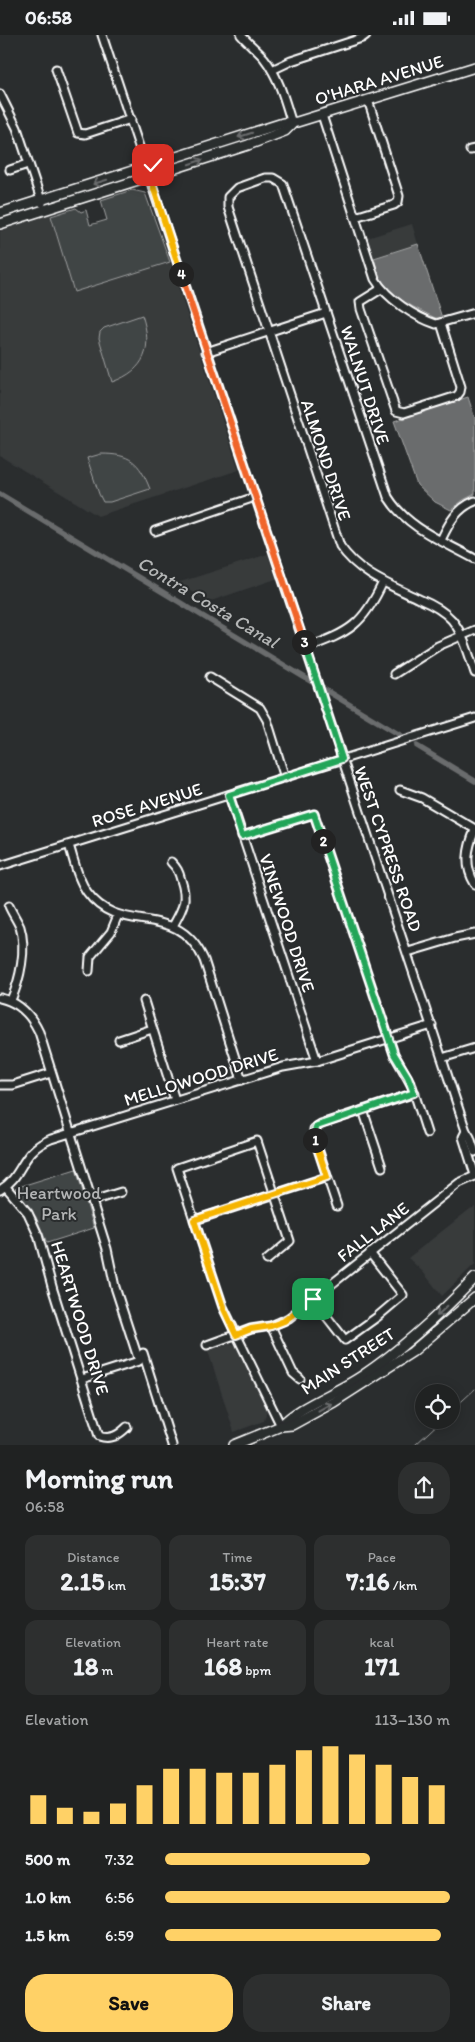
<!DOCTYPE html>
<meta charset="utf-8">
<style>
body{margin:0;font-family:Itim,sans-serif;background:#2d2f2f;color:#f1f3f6;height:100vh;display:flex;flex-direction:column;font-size:19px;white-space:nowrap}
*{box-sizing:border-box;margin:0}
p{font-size:16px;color:#a2a4a5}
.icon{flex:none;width:28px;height:28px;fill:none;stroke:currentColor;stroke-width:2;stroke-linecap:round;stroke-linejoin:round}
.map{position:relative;height:1410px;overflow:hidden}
.sheet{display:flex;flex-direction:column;background:#202222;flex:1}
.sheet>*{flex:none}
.tools{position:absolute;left:415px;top:1349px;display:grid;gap:10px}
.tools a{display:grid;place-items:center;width:45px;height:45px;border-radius:50%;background:#202222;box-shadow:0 2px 12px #0003,0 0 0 1px #3d3f40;font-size:25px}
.pin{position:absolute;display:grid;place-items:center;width:42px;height:42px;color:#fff;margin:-21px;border-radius:10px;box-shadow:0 2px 8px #0006}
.km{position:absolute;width:25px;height:25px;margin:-12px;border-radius:50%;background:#222;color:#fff;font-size:14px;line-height:25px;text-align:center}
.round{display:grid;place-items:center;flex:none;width:52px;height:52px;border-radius:20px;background:#2d2f2f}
.headline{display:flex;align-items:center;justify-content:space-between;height:85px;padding:0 25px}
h1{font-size:28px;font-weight:800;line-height:38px}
.metrics{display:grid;grid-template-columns:repeat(3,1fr);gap:8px;height:85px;padding:5px 25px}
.metrics div{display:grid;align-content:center;border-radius:12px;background:#2d2f2f;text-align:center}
.metrics b{font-size:25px;font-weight:800}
.metrics small{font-size:14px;font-weight:400}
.metrics p{font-size:14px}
.chart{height:140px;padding:10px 25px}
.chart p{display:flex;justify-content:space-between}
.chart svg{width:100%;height:90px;margin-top:5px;stroke:#ffd166;stroke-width:6}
.action{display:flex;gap:10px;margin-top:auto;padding:10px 25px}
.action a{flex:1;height:58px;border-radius:20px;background:#ffd166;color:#111;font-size:20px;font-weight:800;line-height:58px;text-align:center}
.action a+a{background:#2d2f2f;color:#f1f3f6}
ul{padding:0 25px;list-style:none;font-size:16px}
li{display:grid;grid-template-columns:80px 60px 1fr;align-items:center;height:38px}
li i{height:12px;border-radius:6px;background:#ffd166}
.status{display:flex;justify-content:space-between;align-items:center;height:35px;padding:0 25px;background:#202222;direction:ltr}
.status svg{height:14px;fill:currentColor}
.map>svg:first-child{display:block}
</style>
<div class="status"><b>06:58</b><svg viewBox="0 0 49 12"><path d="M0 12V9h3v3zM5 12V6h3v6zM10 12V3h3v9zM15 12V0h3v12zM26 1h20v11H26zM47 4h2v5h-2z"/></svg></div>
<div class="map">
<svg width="475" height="1410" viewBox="0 0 475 1410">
<rect width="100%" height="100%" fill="#2a2d2e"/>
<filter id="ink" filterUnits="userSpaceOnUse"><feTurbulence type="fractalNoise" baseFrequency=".02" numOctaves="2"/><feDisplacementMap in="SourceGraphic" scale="10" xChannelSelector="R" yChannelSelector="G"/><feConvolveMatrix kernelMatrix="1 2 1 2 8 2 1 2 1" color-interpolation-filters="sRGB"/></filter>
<g filter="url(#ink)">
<g fill="#373a3b">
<polygon points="50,179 74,257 170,227 239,435 98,481 0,421 0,196"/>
<polygon points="412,189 418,209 373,223 367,203"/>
<polygon points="268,519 276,544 208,567 177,548"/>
<polygon points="475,1172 475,1229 442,1261 423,1237 408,1223 470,1174"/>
<polygon points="231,1308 236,1311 267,1375 264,1386 234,1397 208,1316"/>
</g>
<g fill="#414445" stroke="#a0a2a2">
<polygon points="132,155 145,158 170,227 74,257 51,181 76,173 81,177 86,175 90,190 107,185 101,165"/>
<path d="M142,280C153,313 146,335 112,347L99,303L100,297L104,293Z"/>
<path d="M101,419C130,419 139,426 150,454L110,467H103L99,459L87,423Z"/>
<polygon points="76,1134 94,1193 47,1208 36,1182 15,1153"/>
</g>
<g fill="#6a6c6d" stroke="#a6a7a7">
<path d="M418,209L442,283H435C417,273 392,264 382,246C378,239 376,230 374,223Z"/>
<polygon points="468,362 475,384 475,459 463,465 451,475 435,467 417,450 394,386"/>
</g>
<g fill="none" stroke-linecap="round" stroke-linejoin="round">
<g stroke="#a6a7a7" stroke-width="1">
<polyline points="451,1376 475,1354"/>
<polyline points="415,1410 442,1385"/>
</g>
<g stroke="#6a6c6d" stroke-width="5.5">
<polyline points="0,459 400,700"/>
<polyline points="417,711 475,746"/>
</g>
<defs>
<g id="minor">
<polyline points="102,0 466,1096 470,1102 475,1117"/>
<path d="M241,0C248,8 257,15 264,23C279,42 285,66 292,89"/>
<polyline points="56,34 78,98 85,99 131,84"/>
<polyline points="272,35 291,26 362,3 366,0"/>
<polyline points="0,59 17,93 42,168"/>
<path d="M322,80L375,244C387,264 415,282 436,289L475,278"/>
<polyline points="470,115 475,114"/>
<polyline points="10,135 28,129"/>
<polyline points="355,182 394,170 398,167 399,161 368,65"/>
<polyline points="381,254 360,267 361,274 396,376 404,378 457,361 460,357 461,352 441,288"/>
<polyline points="206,317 326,278"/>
<polyline points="155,496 255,462"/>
<path d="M441,505C449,488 457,473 475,466"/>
<path d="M475,524C443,506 408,494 388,462L283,149L273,143H265L237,153L228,162V172L340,511C359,539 390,550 419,564C431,569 443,575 452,585C464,600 469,620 475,638"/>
<path d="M306,613C350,597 363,590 383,547"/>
<polyline points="394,639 438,611 475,595"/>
<polyline points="210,642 260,673 267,685 285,743"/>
<polyline points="400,755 422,763 475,794"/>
<polyline points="229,760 317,1026"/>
<path d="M475,795C467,814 464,831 475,849"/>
<polyline points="242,801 314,779 394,1019 412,1051 427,1098"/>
<path d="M69,810C74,825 77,843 87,857C121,904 176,863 204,925L242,1045"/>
<path d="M171,827C177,833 179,837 181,845C188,865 183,873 173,891"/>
<polyline points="0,831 475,683"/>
<path d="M9,871C12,878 17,885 20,892C27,914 20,945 11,965"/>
<polyline points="408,917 455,903 475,899"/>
<polyline points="89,936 90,922 111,897 118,880"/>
<path d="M0,963C19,967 31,980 39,997L107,1214L115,1252L139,1326L82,1344"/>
<polyline points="144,966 175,1065"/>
<polyline points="119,1005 152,994"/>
<polyline points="442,1023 475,1013"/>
<polyline points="0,1050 13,1050 51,1038"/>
<polyline points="363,1075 382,1132"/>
<polyline points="466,1096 463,1102 475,1140"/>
<path d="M6,1152L28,1178L38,1200L53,1255L99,1401C111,1405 119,1400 127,1392"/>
<path d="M0,1155C25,1140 19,1117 51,1104L283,1032L317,1026L432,990"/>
<polyline points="92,1166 121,1157"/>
<polyline points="337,1171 314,1102 314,1094 321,1089 415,1058"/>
<polyline points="195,1185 327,1142"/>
<polyline points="267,1225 290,1206 257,1106 177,1133 223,1272 281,1391"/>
<polyline points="313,1264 345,1305 377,1282 403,1260 370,1218"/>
<polyline points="271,1291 293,1338 300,1344"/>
<polyline points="207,1310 251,1294 271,1291 289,1283 459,1148 475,1141"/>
<polyline points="143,1318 172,1410"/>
</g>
<g id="major">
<polyline points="0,178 283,88 297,87 475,32"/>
<polyline points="0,189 248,110 285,96 292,89"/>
<path d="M281,1391C297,1372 339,1357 362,1341C404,1313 440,1279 475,1243"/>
<polyline points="234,1410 281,1391 292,1390 334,1367 412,1317 475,1263"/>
</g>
</defs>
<use href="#minor" stroke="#fff" stroke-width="11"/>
<use href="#major" stroke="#fff" stroke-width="12"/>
<use href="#minor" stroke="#2a2d2e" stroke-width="7"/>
<use href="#major" stroke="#2a2d2e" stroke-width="9"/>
</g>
<defs><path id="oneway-shaft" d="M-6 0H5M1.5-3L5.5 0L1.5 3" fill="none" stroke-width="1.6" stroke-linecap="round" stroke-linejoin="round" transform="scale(1.25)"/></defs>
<g stroke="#6a6c6d">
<use href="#oneway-shaft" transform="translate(245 100) rotate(162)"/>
<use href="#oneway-shaft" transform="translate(196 127) rotate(-18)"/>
<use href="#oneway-shaft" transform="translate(100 147) rotate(163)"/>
<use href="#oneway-shaft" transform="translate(442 1276) rotate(136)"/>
<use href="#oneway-shaft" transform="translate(325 1372) rotate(-29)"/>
</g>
</g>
<g fill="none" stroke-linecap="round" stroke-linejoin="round" filter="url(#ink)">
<defs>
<polyline id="split-1" points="313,1264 284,1286 271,1291 251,1294 236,1300 223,1272 194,1185 327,1142 315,1105"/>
<polyline id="split-2" points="315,1105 314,1098 317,1091 414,1058 408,1042 394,1019 323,806"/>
<polyline id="split-3" points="304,607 342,724 229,760 242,801 314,779 323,806"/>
<polyline id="split-4" points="181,239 304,607"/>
<polyline id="split-5" points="153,130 147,132 181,239"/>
</defs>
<use href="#split-1" stroke="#fff" stroke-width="10"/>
<use href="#split-2" stroke="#fff" stroke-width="10"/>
<use href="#split-3" stroke="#fff" stroke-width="10"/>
<use href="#split-4" stroke="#fff" stroke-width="10"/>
<use href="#split-5" stroke="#fff" stroke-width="10"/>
<use href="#split-1" stroke="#f5b400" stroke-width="6"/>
<use href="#split-2" stroke="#22a559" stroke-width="6"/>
<use href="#split-3" stroke="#22a559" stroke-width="6"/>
<use href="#split-4" stroke="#f0652b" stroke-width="6"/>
<use href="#split-5" stroke="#f5b400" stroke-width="6"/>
</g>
<g text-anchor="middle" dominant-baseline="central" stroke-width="4" stroke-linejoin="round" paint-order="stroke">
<g font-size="18" fill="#fff" stroke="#2a2d2e">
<text transform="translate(379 45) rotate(-17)">O'HARA AVENUE</text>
<text transform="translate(365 350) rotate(72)">WALNUT DRIVE</text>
<text transform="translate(326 425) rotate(72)">ALMOND DRIVE</text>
<text transform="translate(147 770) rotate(-17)">ROSE AVENUE</text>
<text transform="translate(388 814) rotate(71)">WEST CYPRESS ROAD</text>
<text transform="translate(287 888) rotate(72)">VINEWOOD DRIVE</text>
<text transform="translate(201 1042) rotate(-17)">MELLOWOOD DRIVE</text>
<text transform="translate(373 1197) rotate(-38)">FALL LANE</text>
<text transform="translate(80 1283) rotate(73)">HEARTWOOD DRIVE</text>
<text transform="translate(348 1326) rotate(-33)">MAIN STREET</text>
</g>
<g font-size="18" fill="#b3b4b5" stroke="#2a2d2e">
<text x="59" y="1158">Heartwood<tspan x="59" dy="21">Park</tspan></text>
</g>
<g font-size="19" font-style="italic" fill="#b4b6b6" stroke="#2a2d2e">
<text transform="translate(208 567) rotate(31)">Contra Costa Canal</text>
</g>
</g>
</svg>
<div class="tools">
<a><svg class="icon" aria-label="locate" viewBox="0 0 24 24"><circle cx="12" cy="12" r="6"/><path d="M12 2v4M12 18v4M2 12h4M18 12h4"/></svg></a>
</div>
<div class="pin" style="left:313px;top:1264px;background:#1e9e55"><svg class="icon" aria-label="arrive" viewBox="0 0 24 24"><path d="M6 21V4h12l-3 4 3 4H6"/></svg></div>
<div class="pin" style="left:153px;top:130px;background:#d93025"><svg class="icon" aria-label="check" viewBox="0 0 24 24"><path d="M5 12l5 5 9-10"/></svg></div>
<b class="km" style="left:315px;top:1105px">1</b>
<b class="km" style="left:323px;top:806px">2</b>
<b class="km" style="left:304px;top:607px">3</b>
<b class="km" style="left:181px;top:239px">4</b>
</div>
<section class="sheet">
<div class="headline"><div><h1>Morning run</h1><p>06:58</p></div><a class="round"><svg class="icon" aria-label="share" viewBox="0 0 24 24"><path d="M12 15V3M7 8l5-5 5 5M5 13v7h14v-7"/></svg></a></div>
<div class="metrics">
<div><p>Distance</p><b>2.15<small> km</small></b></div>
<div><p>Time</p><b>15:37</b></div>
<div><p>Pace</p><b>7:16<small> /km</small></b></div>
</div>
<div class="metrics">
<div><p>Elevation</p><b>18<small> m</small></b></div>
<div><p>Heart rate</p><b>168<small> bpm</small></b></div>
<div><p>kcal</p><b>171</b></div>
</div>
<div class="chart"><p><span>Elevation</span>113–130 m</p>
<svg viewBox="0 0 160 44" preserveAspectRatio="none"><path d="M5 44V30M15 44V36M25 44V38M35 44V34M45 44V25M55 44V17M65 44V17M75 44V19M85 44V19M95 44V15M105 44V8M115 44V6M125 44V10M135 44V15M145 44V21M155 44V25"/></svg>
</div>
<ul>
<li><b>500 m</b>7:32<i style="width:72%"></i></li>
<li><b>1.0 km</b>6:56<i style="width:100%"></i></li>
<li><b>1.5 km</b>6:59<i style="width:97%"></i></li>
</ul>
<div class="action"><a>Save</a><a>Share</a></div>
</section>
